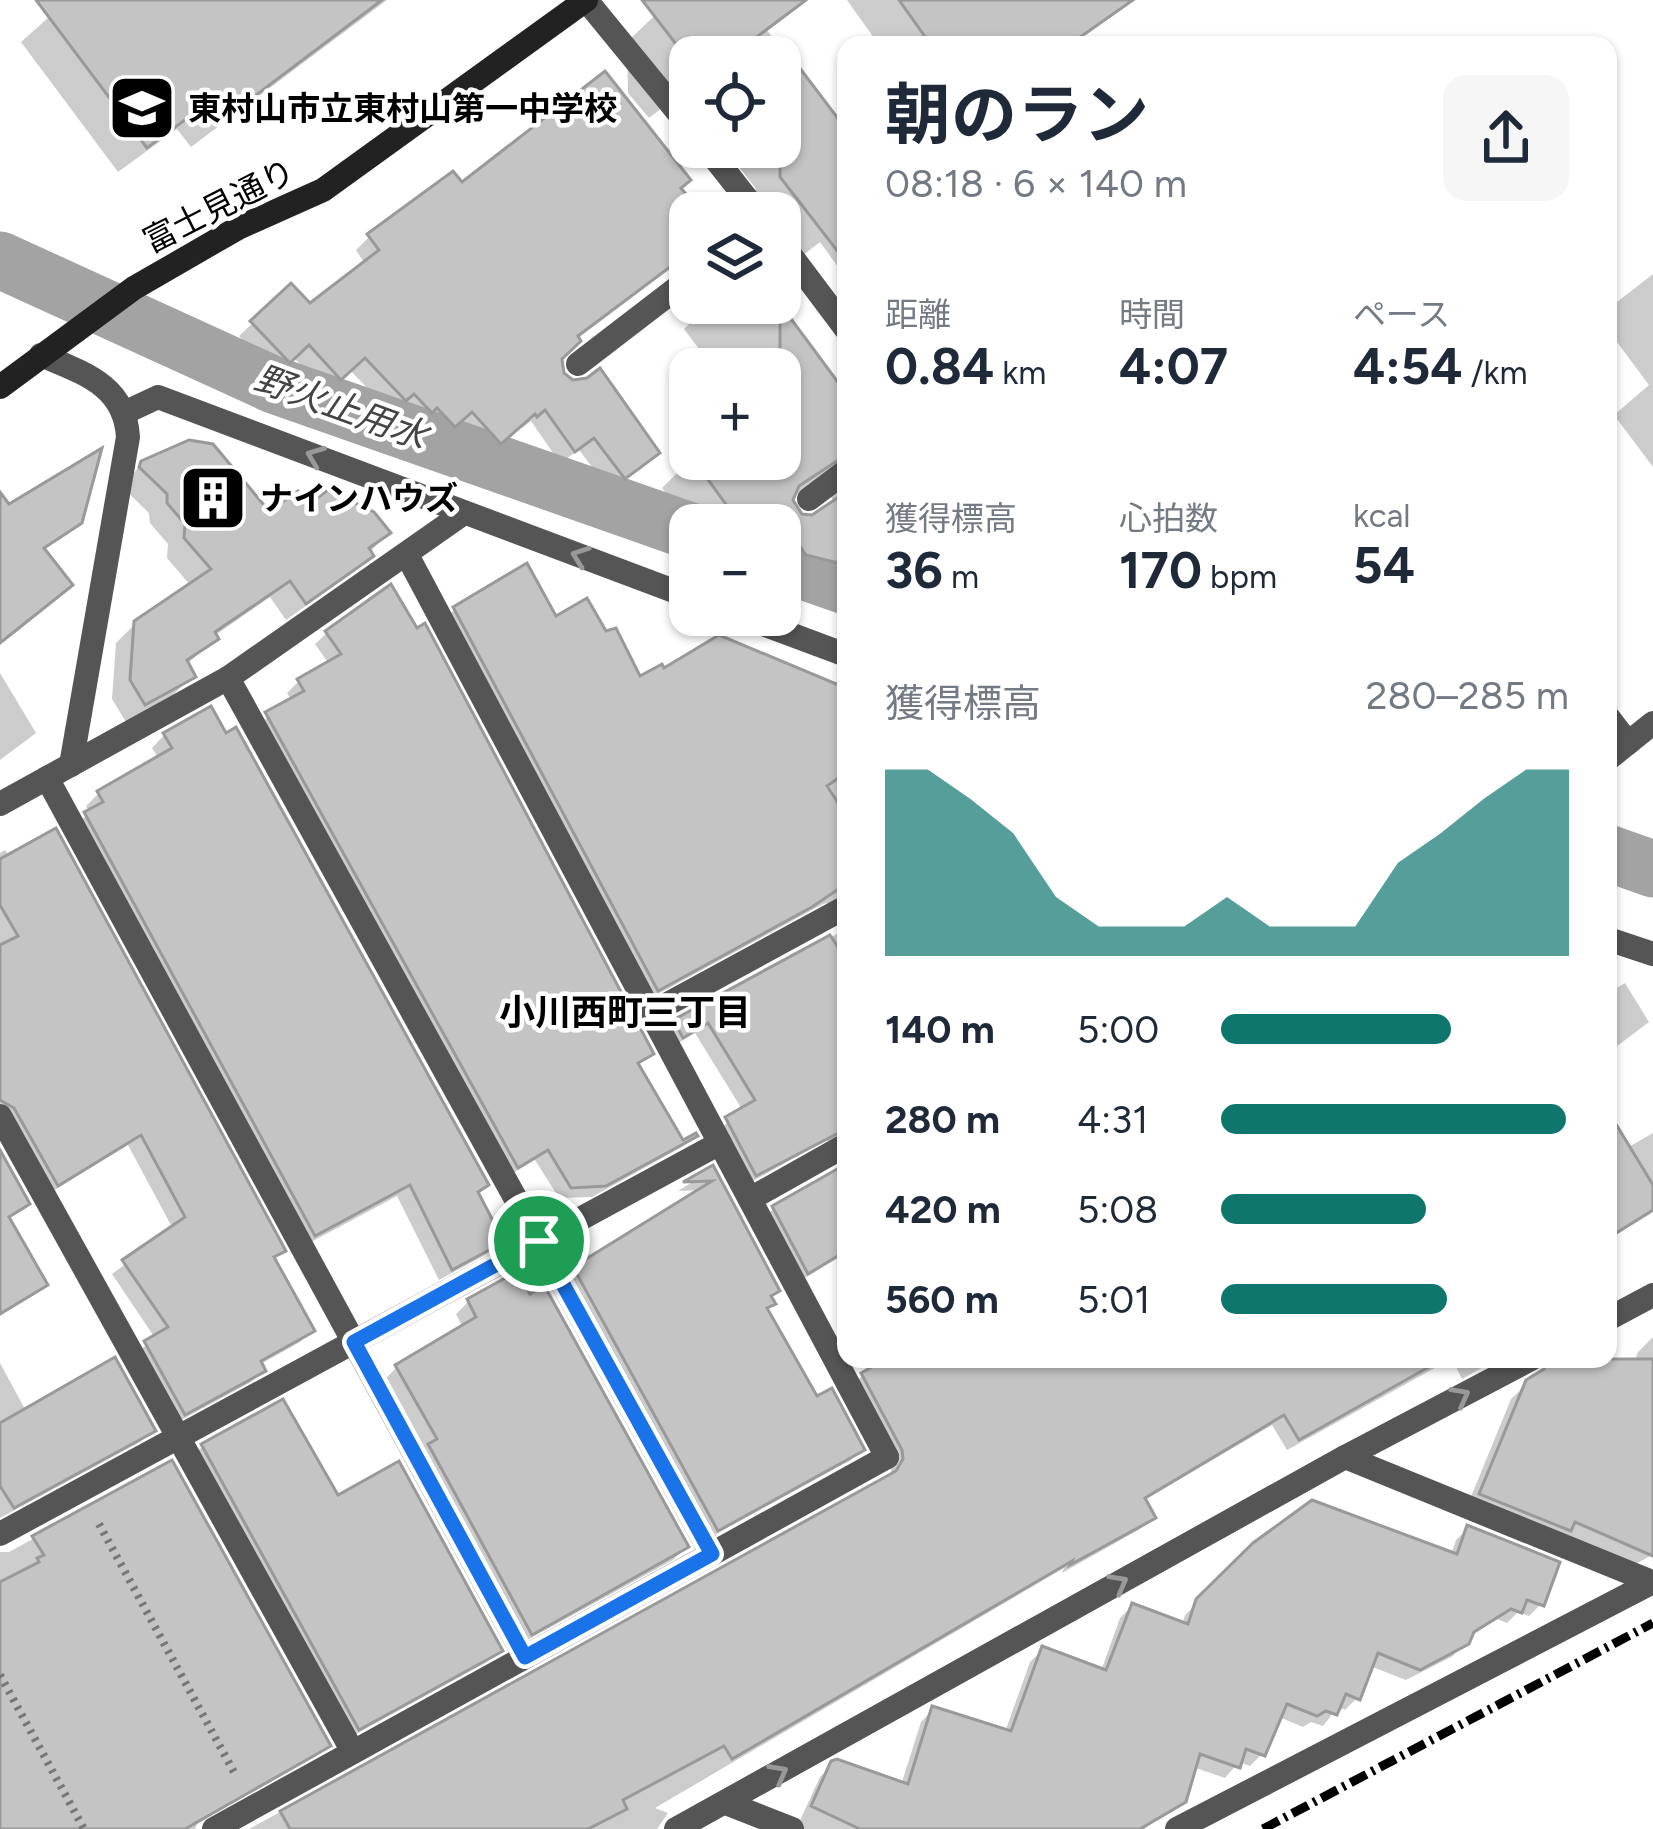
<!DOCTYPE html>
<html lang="ja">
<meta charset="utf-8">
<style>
body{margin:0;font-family:Figtree,"Noto Sans JP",sans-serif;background:#f6f6f7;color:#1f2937;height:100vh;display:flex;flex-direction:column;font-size:45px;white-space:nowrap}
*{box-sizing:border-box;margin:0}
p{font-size:39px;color:#747a83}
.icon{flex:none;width:66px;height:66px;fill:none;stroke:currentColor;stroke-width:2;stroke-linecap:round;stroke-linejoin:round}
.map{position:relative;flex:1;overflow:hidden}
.panel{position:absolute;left:837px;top:36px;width:780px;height:1332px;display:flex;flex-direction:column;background:#fff;border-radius:24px;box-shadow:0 3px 9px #0004}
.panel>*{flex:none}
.buttons{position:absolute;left:669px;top:36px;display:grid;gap:24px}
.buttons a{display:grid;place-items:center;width:132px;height:132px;border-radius:24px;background:#fff;box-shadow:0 3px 9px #0004;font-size:60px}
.pin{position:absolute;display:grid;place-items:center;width:102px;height:102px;color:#fff;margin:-51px;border:6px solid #fff;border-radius:50%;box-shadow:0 3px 12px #0007}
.round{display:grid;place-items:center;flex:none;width:126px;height:126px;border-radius:24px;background:#f6f6f7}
.headline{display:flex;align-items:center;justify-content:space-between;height:204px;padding:0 48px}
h1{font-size:66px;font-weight:700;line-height:90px}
.metrics{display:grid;grid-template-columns:repeat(3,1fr);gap:18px;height:204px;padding:12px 48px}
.metrics div{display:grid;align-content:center}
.metrics b{font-size:51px;font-weight:700}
.metrics small{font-size:33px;font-weight:400}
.metrics p{font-size:33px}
.chart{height:336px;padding:24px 48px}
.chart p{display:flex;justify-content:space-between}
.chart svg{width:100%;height:216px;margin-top:12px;fill:#0f766e;opacity:.7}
ul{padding:0 48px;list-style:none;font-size:39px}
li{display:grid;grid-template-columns:192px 144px 1fr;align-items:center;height:90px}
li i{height:30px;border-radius:15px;background:#0f766e}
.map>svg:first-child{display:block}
</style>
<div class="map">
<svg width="1653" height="1829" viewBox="0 0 1653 1829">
<rect width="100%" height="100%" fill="#fff"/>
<g fill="#0003" fill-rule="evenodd">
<polygon points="68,0 387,0 191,147 177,129 118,172 21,42"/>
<polygon points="671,0 760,0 766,29 846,134 846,278 820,242 793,263 780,247 780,213 754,213 744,201 756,189 724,147 780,147 780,57 690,57 690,101 683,92 649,118 628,93 627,42"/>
<polygon points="847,0 1079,0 1095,23 1081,38 1086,45 879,45"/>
<polygon points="644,143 695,213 690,213 690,252 576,338 558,365 563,377 642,466 610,490 579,450 560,463 531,421 522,428 520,425 486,455 457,423 439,439 422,419 417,424 399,405 391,413 349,369 326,391 293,357 274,374 239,336 291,287 310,307 365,264 356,250 369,237 462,186"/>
<polygon points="1653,274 1653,467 1614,415 1649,385 1608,330 1608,309"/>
<path d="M710,303H776L839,388L846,382V596L834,580L813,595L780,586V525L690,527L662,488L691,459H780V369H714L684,329ZM809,484L823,486L833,500L813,518L793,510L791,499Z"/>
<polygon points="142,463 269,515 308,510 387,533 351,574 286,620 270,597 214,636 215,639 186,665 192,676 173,695 126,722 112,699 116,643 136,623 191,586 167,558 168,544 150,523 149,513 122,487"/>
<polygon points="455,609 554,620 639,680 846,692 846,909 834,902 823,904 645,1001 443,621"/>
<polygon points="327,633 650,1053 637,1066 682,1144 690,1140 682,1147 592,1197 559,1198 535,1160 505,1178 256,726 292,701 287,693 299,681 329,664 315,644"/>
<polygon points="0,673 36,733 0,760"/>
<polygon points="164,735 486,1185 476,1194 500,1241 487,1254 439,1280 397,1196 302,1247 73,827 90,813 86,806 99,793 159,759 152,748"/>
<polygon points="5,850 282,1251 273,1260 312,1330 300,1342 259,1365 262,1370 251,1382 172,1425 134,1355 155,1338 112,1274 173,1229 128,1145 45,1196 0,1118 0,853"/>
<polygon points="846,929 846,1147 841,1141 824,1141 744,1186 715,1132 743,1111 695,1033 670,1048 663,1034 675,1022"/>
<polygon points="1625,983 1649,1022 1608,1053 1608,993"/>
<polygon points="1608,1117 1627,1148 1653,1133 1653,1212 1608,1240"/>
<polygon points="0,1156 26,1203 7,1220 45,1284 0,1316"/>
<polygon points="846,1167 846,1253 795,1284 762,1220 774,1208"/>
<polygon points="712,1170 772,1303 765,1310 816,1401 861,1450 851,1460 707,1539 564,1280 703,1190 678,1191"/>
<polygon points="469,1301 686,1547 673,1560 518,1645 384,1380 396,1368 463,1328 456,1314"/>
<polygon points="1653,1337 1653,1554 1631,1567 1466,1509 1511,1399 1525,1386 1626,1381 1638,1352"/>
<polygon points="892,1359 1451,1359 1287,1450 1272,1425 1143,1501 1152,1517 1140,1529 1062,1573 1064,1568 655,1808 668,1813 657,1829 249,1829 891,1477 891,1464 851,1387 863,1375"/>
<polygon points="1452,1359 1498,1359 1462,1379"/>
<polygon points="0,1363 26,1411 152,1430 140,1442 0,1518"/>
<polygon points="203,1446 337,1499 499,1650 487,1662 347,1739 191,1458"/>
<polygon points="171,1464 327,1745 315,1757 198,1822 195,1829 0,1829 0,1552 9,1552"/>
<polygon points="1468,1528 1541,1604 1529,1616 1518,1612 1507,1623 1497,1619 1469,1637 1453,1656 1406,1680 1370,1666 1357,1698 1345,1710 1338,1707 1323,1726 1311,1722 1303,1727 1279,1717 1262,1754 1250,1766 1239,1762 1225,1778 1193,1767 1183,1800 1144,1829 796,1829 820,1777 833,1764 901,1785 921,1722 933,1709 1005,1732 1030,1662 1042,1650 1101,1671 1120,1618 1132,1606 1182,1625 1185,1615 1255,1546 1451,1555 1456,1540"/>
</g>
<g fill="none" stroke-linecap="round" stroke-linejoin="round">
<g stroke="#a3a3a3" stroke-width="57">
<polyline points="0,260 274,385 690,531"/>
<polyline points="780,563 846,586"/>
<polyline points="1608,853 1653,869"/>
</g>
</g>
<g fill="#c4c4c4" stroke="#999" stroke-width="3">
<polygon points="36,0 382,0 219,123 205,105 147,148"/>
<polygon points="642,0 806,0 730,57 686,57"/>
<polygon points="899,0 1133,0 1069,45 931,45"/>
<polygon points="780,42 846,129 846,262 780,177"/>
<polygon points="605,71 691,180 681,188 690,199 690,252 578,336 581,341 562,359 564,373 573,380 587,378 600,368 660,453 625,479 594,438 575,452 545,410 537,417 535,414 501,444 472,412 455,427 437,408 432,413 414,394 406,401 365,358 341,380 309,345 290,363 250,321 291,283 310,303 379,250 367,234 453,171 462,182"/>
<polygon points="780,304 846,393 846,455 799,486 793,500 802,514 812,515 846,492 846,565 806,555 785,525 741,525 693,459 780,459"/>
<polygon points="189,440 213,444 269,511 298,491 308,505 328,490 374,512 391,533 369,548 374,556 306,604 290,581 215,632 219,639 187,660 196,677 145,705 130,680 134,621 211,569 184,538 185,524 167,503 167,494 139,467 141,461"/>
<polygon points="102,448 82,523 44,548 73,585 0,643 0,492 9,504"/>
<polygon points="527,563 556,616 587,598 606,631 616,628 640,676 662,664 664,668 719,635 846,688 846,773 827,786 846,815 846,884 812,907 658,991 453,607"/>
<polygon points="391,584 417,628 425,623 654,1054 638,1063 683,1140 696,1133 698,1136 606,1186 571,1188 548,1150 518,1168 265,712 304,691 297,679 341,654 325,631"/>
<polygon points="211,706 226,733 236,727 489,1185 478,1192 504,1242 452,1270 410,1185 315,1236 84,812 103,802 97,791 172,748 163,733"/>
<polygon points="56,828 286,1251 274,1257 315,1331 261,1361 266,1371 185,1415 144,1341 168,1327 122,1260 185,1217 141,1135 58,1186 14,1108 0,1100 0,945 18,936 0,905 0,859"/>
<polygon points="830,935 846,959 846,1129 756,1176 725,1117 755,1100 708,1023 683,1038 673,1020"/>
<polygon points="1608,1111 1653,1185 1653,1210 1608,1238"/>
<polygon points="0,1150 30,1204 9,1217 48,1285 0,1314"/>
<polygon points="846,1164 846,1251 808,1274 772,1206"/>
<polygon points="713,1165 780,1291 771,1296 776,1304 767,1308 817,1396 832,1388 865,1450 718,1531 573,1267 712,1181 683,1182"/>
<polygon points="518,1271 530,1294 544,1285 689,1547 532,1635 428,1444 437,1439 395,1365 476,1317 467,1299"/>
<polygon points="115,1357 156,1431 14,1508 0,1486 0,1423"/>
<polygon points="886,1359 1443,1359 1299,1440 1284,1415 1145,1498 1156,1518 1070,1565 1072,1561 732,1759 724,1746 623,1800 627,1809 588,1829 290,1829 280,1811 896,1471 903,1459 902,1450 861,1373"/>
<polygon points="1547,1359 1653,1359 1653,1556 1575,1522 1571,1531 1479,1494 1526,1380 1544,1369"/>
<polygon points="283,1399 338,1495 399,1461 503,1651 359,1730 201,1444"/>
<polygon points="172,1460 331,1746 185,1829 0,1829 0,1582 39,1562 37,1558 44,1555 32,1536"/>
<polygon points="1312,1500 1457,1554 1467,1525 1560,1562 1544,1606 1527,1600 1522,1613 1511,1609 1474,1632 1469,1644 1420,1670 1378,1653 1360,1700 1346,1694 1337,1715 1326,1711 1317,1716 1287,1704 1265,1756 1246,1749 1240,1768 1200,1754 1186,1802 1140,1829 860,1829 811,1806 831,1761 837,1759 908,1784 932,1706 1011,1731 1042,1646 1106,1670 1132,1603 1188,1624 1196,1599 1253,1543"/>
</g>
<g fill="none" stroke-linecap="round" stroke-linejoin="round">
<g stroke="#777" stroke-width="8" stroke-dasharray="3 6" stroke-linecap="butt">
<polyline points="99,1524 235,1774"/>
<polyline points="0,1675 84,1829"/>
</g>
<g stroke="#555" stroke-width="24">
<polyline points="578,364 690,278"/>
<polyline points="809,499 846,471"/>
<polyline points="228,678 712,1554"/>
<polyline points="1608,717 1628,743"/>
<polyline points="47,778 525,1657"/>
<polyline points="651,1013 846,907"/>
<polyline points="0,1116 353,1752"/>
<polyline points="1345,1457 1652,1582"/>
<polyline points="726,1803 792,1829"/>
<polyline points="214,1829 887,1457"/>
<polyline points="1177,1829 1653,1582"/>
</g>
<g stroke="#555" stroke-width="24">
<polyline points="586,0 690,127"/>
<polyline points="706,147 758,213"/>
<polyline points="780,241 846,329"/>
<path d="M41,355C83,373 125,385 128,437L71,765"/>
<polyline points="126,412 158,397 690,597"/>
<polyline points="407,555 887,1457"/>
<polyline points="739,615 846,655"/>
<polyline points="1608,759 1653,723"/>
<polyline points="0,804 228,678 464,513"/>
<polyline points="1608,939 1653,954"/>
<polyline points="750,1199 846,1145"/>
<polyline points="1608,1319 1653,1295"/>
<polyline points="0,1534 720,1143"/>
<polyline points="676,1829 1345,1457 1531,1359"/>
</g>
<polyline stroke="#222" stroke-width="24" points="0,387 134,288 238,228 323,190 586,0"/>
<polyline stroke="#000" stroke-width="9" stroke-dasharray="18 6 3 6" stroke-linecap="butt" points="1263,1829 1653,1623"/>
</g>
<defs><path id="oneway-chevron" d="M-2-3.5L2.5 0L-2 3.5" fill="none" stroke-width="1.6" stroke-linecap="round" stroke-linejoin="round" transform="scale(3)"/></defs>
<g stroke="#999">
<use href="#oneway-chevron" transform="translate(315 456) rotate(-159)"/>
<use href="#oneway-chevron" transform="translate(580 556) rotate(-160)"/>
<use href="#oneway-chevron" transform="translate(1461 1396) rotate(-28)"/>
<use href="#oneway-chevron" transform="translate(1119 1583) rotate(-29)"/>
<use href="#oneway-chevron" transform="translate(779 1773) rotate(-29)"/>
</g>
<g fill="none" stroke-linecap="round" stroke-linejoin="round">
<defs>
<polygon id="route" points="539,1241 712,1554 525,1657 354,1342"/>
</defs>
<use href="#route" stroke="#fff" stroke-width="24"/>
<use href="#route" stroke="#1a73e8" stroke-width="15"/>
</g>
<defs>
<symbol id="school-square" viewBox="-11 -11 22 22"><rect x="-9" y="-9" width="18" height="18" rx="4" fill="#000" stroke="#fff"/><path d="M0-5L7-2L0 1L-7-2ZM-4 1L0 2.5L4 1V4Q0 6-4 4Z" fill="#fff"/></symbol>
<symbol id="building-square" viewBox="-11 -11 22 22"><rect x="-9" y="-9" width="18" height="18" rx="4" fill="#000" stroke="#fff"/><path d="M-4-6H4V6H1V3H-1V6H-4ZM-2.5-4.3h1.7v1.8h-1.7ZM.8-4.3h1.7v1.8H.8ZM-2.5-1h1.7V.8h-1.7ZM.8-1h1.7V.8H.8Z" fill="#fff"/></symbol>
</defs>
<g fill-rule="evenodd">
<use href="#school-square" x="104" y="70" width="76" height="76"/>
<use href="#building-square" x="175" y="460" width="76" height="76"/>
</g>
<g text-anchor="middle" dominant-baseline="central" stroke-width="9" stroke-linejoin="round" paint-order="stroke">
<g font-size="33" font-weight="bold" fill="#000" stroke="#fff" text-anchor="start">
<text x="188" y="108">東村山市立東村山第一中学校</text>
<text x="260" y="498">ナインハウズ</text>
</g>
<g font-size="33" fill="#000" stroke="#fff">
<text transform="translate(219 206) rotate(-27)">富士見通り</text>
</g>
<g font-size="36" font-style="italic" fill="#444" stroke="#fff">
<text transform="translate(341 407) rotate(20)">野火止用水</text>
</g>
<g font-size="36" font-weight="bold" fill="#000" stroke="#fff">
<text x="625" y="1012">小川西町三丁目</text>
</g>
</g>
</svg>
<div class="buttons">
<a><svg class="icon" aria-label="locate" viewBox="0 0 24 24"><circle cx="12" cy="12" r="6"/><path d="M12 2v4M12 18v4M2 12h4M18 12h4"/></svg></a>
<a><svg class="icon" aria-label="layers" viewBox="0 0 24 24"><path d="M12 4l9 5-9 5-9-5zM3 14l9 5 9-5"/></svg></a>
<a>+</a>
<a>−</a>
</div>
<div class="pin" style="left:539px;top:1241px;background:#1e9e55"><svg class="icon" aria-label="arrive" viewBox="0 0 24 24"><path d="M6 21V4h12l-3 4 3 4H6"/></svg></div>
<section class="panel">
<div class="headline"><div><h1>朝のラン</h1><p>08:18 · 6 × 140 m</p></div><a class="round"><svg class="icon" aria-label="share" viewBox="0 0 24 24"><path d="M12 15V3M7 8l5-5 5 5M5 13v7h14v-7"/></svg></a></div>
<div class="metrics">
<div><p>距離</p><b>0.84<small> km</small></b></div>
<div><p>時間</p><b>4:07</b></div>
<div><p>ペース</p><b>4:54<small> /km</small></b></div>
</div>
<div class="metrics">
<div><p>獲得標高</p><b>36<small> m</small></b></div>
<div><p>心拍数</p><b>170<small> bpm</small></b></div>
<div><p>kcal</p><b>54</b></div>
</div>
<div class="chart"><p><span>獲得標高</span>280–285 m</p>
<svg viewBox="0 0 160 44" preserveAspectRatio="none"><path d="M0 44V6L10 6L20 12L30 19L40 32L50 38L60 38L70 38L80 32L90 38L100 38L110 38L120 25L130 19L140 12L150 6L160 6V44z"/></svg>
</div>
<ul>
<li><b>140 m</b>5:00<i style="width:66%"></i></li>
<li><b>280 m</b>4:31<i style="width:99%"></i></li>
<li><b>420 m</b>5:08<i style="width:59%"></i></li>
<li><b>560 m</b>5:01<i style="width:65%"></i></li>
</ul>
</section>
</div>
